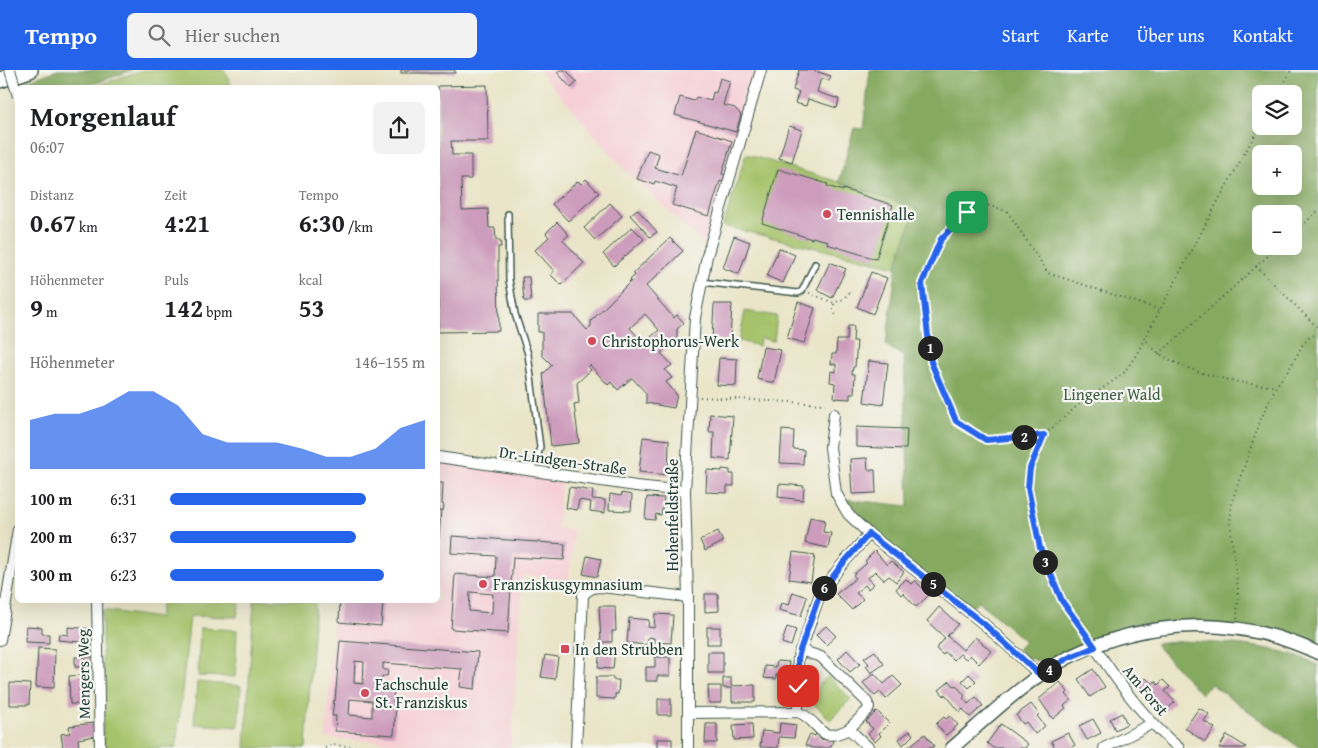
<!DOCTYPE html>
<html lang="de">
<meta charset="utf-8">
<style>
body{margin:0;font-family:"Gentium Book Plus",serif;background:#f2f2f2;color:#202124;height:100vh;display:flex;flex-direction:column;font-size:19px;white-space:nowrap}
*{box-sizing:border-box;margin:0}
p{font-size:16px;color:#757577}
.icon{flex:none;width:28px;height:28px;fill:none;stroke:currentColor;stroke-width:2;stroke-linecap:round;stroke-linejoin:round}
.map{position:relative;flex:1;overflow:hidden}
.sheet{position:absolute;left:15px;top:15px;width:425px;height:518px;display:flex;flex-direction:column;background:#fff;border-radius:8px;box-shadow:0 5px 20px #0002}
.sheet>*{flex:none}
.controls{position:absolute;left:1252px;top:15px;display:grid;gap:10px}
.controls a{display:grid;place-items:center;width:50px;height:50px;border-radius:8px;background:#fff;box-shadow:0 5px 20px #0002;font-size:25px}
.pin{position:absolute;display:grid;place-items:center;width:42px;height:42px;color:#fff;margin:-21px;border-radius:10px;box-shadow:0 2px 8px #0006}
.km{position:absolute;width:25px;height:25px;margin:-12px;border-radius:50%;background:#222;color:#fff;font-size:14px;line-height:25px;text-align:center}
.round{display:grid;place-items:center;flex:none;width:52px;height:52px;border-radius:8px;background:#f2f2f2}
.head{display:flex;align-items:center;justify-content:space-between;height:85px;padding:0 15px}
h1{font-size:28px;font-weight:600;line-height:38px}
.figures{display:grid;grid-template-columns:repeat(3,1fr);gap:8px;height:85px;padding:5px 15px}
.figures div{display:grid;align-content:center}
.figures b{font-size:25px;font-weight:600}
.figures small{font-size:14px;font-weight:400}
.figures p{font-size:14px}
.chart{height:140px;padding:10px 15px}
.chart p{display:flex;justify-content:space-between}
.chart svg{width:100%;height:90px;margin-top:5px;fill:#2563eb;opacity:.7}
ul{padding:0 15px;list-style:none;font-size:16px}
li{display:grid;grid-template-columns:80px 60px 1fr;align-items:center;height:38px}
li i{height:12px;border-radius:6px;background:#2563eb}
header{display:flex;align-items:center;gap:30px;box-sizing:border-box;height:70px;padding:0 25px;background:#2563eb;color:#fff}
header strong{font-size:24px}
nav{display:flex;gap:28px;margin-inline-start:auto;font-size:18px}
.search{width:350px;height:45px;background:#f2f2f2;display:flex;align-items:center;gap:12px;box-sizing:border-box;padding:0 18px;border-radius:8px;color:#757577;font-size:19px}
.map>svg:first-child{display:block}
</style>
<header>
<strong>Tempo</strong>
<div class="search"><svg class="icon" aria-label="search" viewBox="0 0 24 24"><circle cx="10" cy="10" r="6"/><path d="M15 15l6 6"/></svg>Hier suchen</div>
<nav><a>Start</a><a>Karte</a><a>Über uns</a><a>Kontakt</a></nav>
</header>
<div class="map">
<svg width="1318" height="678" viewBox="0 0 1318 678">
<rect width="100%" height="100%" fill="#f6f6f2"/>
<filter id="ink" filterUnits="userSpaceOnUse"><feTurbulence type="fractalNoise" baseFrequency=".02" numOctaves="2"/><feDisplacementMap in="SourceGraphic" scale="10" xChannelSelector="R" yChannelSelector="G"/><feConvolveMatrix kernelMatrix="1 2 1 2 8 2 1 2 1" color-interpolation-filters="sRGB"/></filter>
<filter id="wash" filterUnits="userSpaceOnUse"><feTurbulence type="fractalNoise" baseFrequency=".0096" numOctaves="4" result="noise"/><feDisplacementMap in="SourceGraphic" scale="20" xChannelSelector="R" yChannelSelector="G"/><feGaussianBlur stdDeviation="1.12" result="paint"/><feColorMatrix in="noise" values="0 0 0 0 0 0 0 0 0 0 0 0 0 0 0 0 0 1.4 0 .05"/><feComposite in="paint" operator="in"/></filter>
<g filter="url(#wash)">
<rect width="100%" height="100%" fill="#eae5c8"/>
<g fill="#f6cfd5">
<polygon points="543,0 757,0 705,175 625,100 541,3"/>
<polygon points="438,392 562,409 557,458 574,460 569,510 523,505 511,678 470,678 326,668 335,530 438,530"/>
</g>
<g fill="#a5c36b" stroke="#628050">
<polygon points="143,0 225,0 232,17 93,17"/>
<polygon points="746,84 839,112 916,138 896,197 723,156"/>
<polygon points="745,241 777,246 774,271 760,268 759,276 739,271"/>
<polygon points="162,530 240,530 237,547 190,546 176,678 103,678 102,540 159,548"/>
<polygon points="254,530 315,530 306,678 245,678"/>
<polygon points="200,558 237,560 235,607 198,606"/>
<polygon points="828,606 851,629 830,650 807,627"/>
<polygon points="197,612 241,616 238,657 194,654"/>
</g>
<g fill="#84a95f" stroke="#52734a" fill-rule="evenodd">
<polygon points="58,0 132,0 85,17 22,17 21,13"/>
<path d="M870,0H1318V578L1181,553L1092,572L1041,592L1026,587L1017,579L1025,571L978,531L972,538L883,474L850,444L843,429L909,436L904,287L886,275L897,193L916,138L839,112L854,58L863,59ZM1261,24H1294V56H1261ZM1261,84H1294V116H1261ZM1261,144H1294V176H1261Z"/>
<path d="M1184,571C1228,574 1278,574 1318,595V678H1300L1211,614L1201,624L1155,574Z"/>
</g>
<g id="blocks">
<g fill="#cd9bbc" fill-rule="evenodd">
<rect x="401" y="0" width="54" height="3"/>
<polygon points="560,0 566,0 577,12 571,18 557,2"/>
<polygon points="799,0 812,0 831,6 829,11 821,8 817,22 839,29 837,38 808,29 806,36 795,33 799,22 793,20"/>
<polygon points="720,8 730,11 723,35 735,38 741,45 736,62 675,45 680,27 694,31 696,27 711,31 713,22 716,23"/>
<polygon points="487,15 488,71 451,71 452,85 471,85 471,109 461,109 462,140 488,139 489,158 495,158 496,170 500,170 501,177 498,177 498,199 499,261 438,262 438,16"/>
<polygon points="789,56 802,60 792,92 779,88"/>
<polygon points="696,59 732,71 722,104 726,105 723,112 720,111 709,146 672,135 677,118 655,111 654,114 637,109 648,80 659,84 655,98 681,106"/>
<polygon points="778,99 828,114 827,116 843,121 843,119 893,135 876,189 827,174 828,171 812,167 812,169 762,153"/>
<polygon points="586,109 599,123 568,151 552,134 578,111 581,114"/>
<polygon points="610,133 622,146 595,170 584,158"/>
<polygon points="637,139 657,162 650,167 630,145"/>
<polygon points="557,152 569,165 563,170 584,193 561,215 551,205 554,201 535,180 549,167 546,163"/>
<polygon points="632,157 644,169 614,196 603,184"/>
<polygon points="734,166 750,172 739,204 723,198"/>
<path d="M670,168L683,181L646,216L674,248L677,245L684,253L677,259V268L661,283L672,295L665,300L672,308L666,312L677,325L674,338L646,333V323L632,308L618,320L611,312L608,315L590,295L588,297L591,300L577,313L579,333L574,334L579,373L551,376L543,304L552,295L542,285V262H538V244H573L587,260L591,256V251L631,211L630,210L635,205L633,203ZM645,244L659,260L644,273L630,258Z"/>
<polygon points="779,178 795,185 783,213 767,206"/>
<polygon points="830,192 846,199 832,228 817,220"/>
<polygon points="871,202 887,208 873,244 857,237"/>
<polygon points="522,207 529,207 531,231 524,231"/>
<polygon points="798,232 815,238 804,273 787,268"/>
<polygon points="714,234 732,234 730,271 712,270"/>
<polygon points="848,256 854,256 853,271 857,271 855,297 853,297 852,304 855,304 854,324 850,324 850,329 834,328 835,313 830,312 831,301 836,302 836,294 831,294 832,284 836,284 837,270 847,270"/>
<polygon points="763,277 781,280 774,313 757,309"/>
<polygon points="719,288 737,289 736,316 717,315"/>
<polygon points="869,291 888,293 883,335 864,332"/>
<polygon points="710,344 733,346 730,390 713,388 714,362 709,362"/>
<polygon points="856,357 907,359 906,379 856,377"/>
<polygon points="782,360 794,361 793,379 804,380 803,394 780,393"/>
<polygon points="643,367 669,370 668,405 639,402"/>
<polygon points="867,388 868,400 875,400 876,423 852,424 850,389"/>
<polygon points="722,399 730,400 730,404 734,404 734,416 727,416 727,423 706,422 707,400 722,401"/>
<polygon points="438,413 443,413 442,434 444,435 443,441 441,440 439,467 438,467"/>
<polygon points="779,414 804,416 803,430 778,427"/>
<polygon points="569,417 593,421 592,429 605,430 605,443 590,441 591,432 579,430 577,440 566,438"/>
<polygon points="622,423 632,425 631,441 609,440 610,424 621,426"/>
<polygon points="647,427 664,428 661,445 656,444 655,450 645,449"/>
<polygon points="810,447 825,450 823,462 831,463 828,478 805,473"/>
<polygon points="718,461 723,472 705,481 700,470"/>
<path d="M452,466L565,474L564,490L513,487L508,563L451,559L455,504L495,507L496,486L451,483ZM470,522L493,524L492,543L469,541Z"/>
<polygon points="875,481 887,495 891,491 904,502 896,512 889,506 884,510 875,501 868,508 874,514 868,519 865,515 856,523 863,529 852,540 836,524 856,508 853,505 867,493 865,491"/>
<polygon points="793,482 815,485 811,512 789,509"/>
<polygon points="587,486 601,489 597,507 583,504"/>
<polygon points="906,509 911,514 915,510 929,525 916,537 903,523 901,525 896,519"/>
<polygon points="793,522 807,527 801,546 779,540 781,533 789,535"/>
<polygon points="705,524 718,524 719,541 705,542"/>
<polygon points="340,530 381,530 381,532 383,532 381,556 339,552"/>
<polygon points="599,536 615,536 616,561 612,561 612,572 601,572"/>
<polygon points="939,537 958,554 947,566 963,580 975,567 991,581 979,594 970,585 966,589 960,584 954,590 945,582 943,585 936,579 945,568 927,551"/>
<polygon points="655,544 673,545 671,573 654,572 654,568 648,567 647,575 627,573 629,548 649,550 648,557 654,558"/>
<polygon points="26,556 42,557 42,564 49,564 49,573 25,572"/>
<polygon points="826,556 836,566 826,575 816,565"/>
<polygon points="68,557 92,559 91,573 58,570 59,564 68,565"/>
<rect x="707" y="557" width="13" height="17"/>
<polygon points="787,557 796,560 791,576 782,573"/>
<path d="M340,571L478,582L475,619L460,617L462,599L383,593V600H388L387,606H382L381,615L394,616L393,632H396L394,665L335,661L336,646H332L334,630L335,631ZM355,591L364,592L363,614L354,613ZM350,629L372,631V647L349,645Z"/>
<polygon points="38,578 55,579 54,618 36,617"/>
<polygon points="600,578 615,579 613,599 598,598"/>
<polygon points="847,580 860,594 850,602 838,589"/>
<polygon points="875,581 884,594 871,603 866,596 869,594 864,588"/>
<rect x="708" y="582" width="15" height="21"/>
<polygon points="545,585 558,587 555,609 541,607"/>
<rect x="75" y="587" width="19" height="10"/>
<polygon points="655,587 670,587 670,606 657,606 657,611 646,611 646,597 655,597"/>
<polygon points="777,591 789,592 787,606 776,605 776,609 764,608 765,596 776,597"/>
<polygon points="1093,599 1105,617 1090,627 1078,609"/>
<polygon points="874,603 884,614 893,606 902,615 886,629 880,622 875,626 863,613"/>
<polygon points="969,604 976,611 969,618 962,611"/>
<polygon points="84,605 85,634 70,634 69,606"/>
<polygon points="596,607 613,607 613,610 619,610 618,624 615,624 615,629 596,628"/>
<polygon points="723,608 731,608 731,616 755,615 755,632 732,632 732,618 723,618"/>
<polygon points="1146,608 1152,614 1155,611 1158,615 1163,610 1170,617 1165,621 1175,632 1163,643 1155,636 1154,637 1146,629 1148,627 1139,614"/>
<polygon points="950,611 954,616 956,615 965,626 963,628 968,634 976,627 983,636 970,647 963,639 960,642 945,624 944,626 939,620"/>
<polygon points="1060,612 1068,622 1066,624 1071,630 1064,636 1066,638 1053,649 1039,629"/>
<polygon points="10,613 30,614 29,635 10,635"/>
<polygon points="708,616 721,616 721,633 709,633"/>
<rect x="658" y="629" width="13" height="16"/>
<polygon points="1031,634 1039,644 1037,646 1045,656 1035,664 1026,652 1023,654 1016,645"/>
<polygon points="1199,638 1209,644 1204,651 1215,658 1205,672 1185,658"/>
<polygon points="877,641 889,653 879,663 881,666 875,672 868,664 873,659 866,652"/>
<polygon points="1122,643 1127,654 1115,660 1110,649"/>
<polygon points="950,646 958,655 946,665 936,654 944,647 946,649"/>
<polygon points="1093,649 1101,663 1087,670 1079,656"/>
<polygon points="94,653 95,666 78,669 79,678 63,678 61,664 70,663 69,656"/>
<polygon points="780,653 796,655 794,668 779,667 778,678 760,677 762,661 779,663"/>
<polygon points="706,654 717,654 717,673 705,673"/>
<polygon points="752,654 753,669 734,670 733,655"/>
<polygon points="1001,654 1028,674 1025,678 993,678 987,673"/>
<polygon points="910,661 913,665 903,675 899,669"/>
<polygon points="816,663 820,665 819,668 823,670 825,667 833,671 831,676 829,678 812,678 805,675 810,664 815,666"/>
<polygon points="1068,663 1075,675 1070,678 1055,678 1051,671"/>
<polygon points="925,664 934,676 931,678 907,678"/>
<polygon points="1227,665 1246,677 1245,678 1219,678"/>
<rect x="657" y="669" width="15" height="9"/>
</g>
</g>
</g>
<g filter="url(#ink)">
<use href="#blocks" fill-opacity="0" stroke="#3d564a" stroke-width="1"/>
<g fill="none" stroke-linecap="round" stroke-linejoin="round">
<defs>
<g id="service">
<polyline points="508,144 509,210 515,244 528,284 540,377 537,389 529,399"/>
<polyline points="701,212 798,223 802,221 815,194"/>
</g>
<g id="minor">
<polyline points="834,344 830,377 836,423 848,444 869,464 984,554 1040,605"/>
<polyline points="438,387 636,416 685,421"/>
<polyline points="97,530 100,678"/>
<polyline points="0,570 18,459"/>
<path d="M1095,577C1118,613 1146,651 1179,678"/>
<polyline points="800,580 821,587 867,632 869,637 868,640 849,659"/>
<polyline points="798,642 798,589 820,524 840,497 869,464"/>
<path d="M688,643L798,642C822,651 816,676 849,659L869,678"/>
<path d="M576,678L583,525C589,519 593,517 601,517L688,527"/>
<polyline points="688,678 688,527 685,421 695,248 707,186 761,0"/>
<polyline points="1104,678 1153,653"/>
</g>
<path id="tertiary" d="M952,678C987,648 1028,608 1069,587C1148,548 1238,545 1318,583"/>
<polyline id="primary" points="0,10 30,0"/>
</defs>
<use href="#service" stroke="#3d564a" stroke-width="8"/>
<use href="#minor" stroke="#3d564a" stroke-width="12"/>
<use href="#tertiary" stroke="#3d564a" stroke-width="15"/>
<use href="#primary" stroke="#3d564a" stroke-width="18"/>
<g stroke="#3d564a" stroke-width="2" stroke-dasharray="1 4" stroke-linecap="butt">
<polyline points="1278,24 1291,0"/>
<polyline points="1294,163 1318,141"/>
<polyline points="1256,196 1318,258"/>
<polyline points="809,223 834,233 843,229 851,221"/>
<polyline points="834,234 834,241 836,246"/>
<path d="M1144,267C1147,271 1150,276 1154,279C1178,301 1244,316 1276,316"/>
<polyline points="1159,284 1279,176"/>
<polyline points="700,327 825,334"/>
<polyline points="1044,365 986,370 956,351 931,292 922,213 941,169 967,142 986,135 1007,141 1048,203 1160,240"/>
<polyline points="1237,549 1238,518 1230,453 1232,431 1261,349 1276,316 1288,301 1303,274 1310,267 1318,263"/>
<polyline points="1088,567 1062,531 1040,478 1028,418 1030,398 1044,365 1077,336 1123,304 1136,285 1218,131 1261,54"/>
<polyline points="325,678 333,675 375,678"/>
</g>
<use href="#service" stroke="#fff" stroke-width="5"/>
<use href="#minor" stroke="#fff" stroke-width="10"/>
<use href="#tertiary" stroke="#fff" stroke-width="12"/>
<use href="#primary" stroke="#fff" stroke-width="15"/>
<defs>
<polyline id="minor-bridge" points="10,0 18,26"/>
</defs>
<use href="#minor-bridge" stroke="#3d564a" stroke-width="12" stroke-linecap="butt"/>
<use href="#minor-bridge" stroke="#fff" stroke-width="10"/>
</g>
</g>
<g fill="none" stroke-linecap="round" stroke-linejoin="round" filter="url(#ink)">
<defs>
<polyline id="route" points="798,616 798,589 800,580 820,524 840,497 869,464 984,554 1040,605 1068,588 1095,577 1062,531 1040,478 1028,418 1030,398 1044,365 986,370 956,351 931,292 922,213 941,169 967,142"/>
</defs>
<use href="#route" stroke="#fff" stroke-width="10"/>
<use href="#route" stroke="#2563eb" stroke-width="6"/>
</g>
<g fill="#d1495b" stroke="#f6f6f2" stroke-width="2">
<circle cx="827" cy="144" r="5"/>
<circle cx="592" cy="271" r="5"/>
<circle cx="483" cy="514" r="5"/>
<rect x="560" y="574" width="10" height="10" rx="2.5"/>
<circle cx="365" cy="623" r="5"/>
</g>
<g text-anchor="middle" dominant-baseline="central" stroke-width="4.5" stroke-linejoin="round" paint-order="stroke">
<g font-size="16" fill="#1f3d34" stroke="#f6f6f2" text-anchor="start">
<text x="837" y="144">Tennishalle</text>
<text x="602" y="271">Christophorus-Werk</text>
<text x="493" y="514">Franziskusgymnasium</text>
<text x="575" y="579">In den Strubben</text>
<text x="375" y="614">Fachschule<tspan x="375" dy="18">St. Franziskus</tspan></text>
</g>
<g font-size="16" fill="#405e42" stroke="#f6f6f2">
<text x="1112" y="324">Lingener Wald</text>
</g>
<g font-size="16" fill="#1f3d34" stroke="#f6f6f2">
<text transform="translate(563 390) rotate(8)">Dr.-Lindgen-Straße</text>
<text transform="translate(672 445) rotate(-90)">Hohenfeldstraße</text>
<text transform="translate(83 604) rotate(-91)">Mengers Weg</text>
<text transform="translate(1146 620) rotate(50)">Am Forst</text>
</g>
</g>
</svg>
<div class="controls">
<a><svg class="icon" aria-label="layers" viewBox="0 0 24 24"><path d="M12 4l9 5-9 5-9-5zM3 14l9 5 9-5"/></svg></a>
<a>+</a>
<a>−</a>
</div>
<div class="pin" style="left:967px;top:142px;background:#1e9e55"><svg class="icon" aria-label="arrive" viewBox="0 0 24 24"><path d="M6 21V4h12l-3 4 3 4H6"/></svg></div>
<div class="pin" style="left:798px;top:616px;background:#d93025"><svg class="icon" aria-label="check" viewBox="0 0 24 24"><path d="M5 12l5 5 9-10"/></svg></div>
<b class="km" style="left:930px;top:278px">1</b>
<b class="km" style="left:1024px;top:367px">2</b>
<b class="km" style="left:1045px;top:492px">3</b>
<b class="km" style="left:1049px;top:600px">4</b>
<b class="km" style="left:933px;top:514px">5</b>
<b class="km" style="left:824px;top:518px">6</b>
<section class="sheet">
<div class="head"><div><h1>Morgenlauf</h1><p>06:07</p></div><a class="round"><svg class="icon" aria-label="share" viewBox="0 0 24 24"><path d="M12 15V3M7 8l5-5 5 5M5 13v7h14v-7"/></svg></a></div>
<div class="figures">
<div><p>Distanz</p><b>0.67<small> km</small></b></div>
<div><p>Zeit</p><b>4:21</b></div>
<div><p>Tempo</p><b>6:30<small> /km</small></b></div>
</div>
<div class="figures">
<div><p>Höhenmeter</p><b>9<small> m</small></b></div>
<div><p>Puls</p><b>142<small> bpm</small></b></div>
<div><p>kcal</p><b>53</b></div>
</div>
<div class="chart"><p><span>Höhenmeter</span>146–155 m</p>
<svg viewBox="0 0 160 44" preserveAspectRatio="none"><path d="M0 44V20L10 17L20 17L30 13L40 6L50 6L60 13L70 27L80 31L90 31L100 31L110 34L120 38L130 38L140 34L150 24L160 20V44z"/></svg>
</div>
<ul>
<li><b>100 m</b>6:31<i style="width:77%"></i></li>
<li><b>200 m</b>6:37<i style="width:73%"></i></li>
<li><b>300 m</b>6:23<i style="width:84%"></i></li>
</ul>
</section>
</div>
